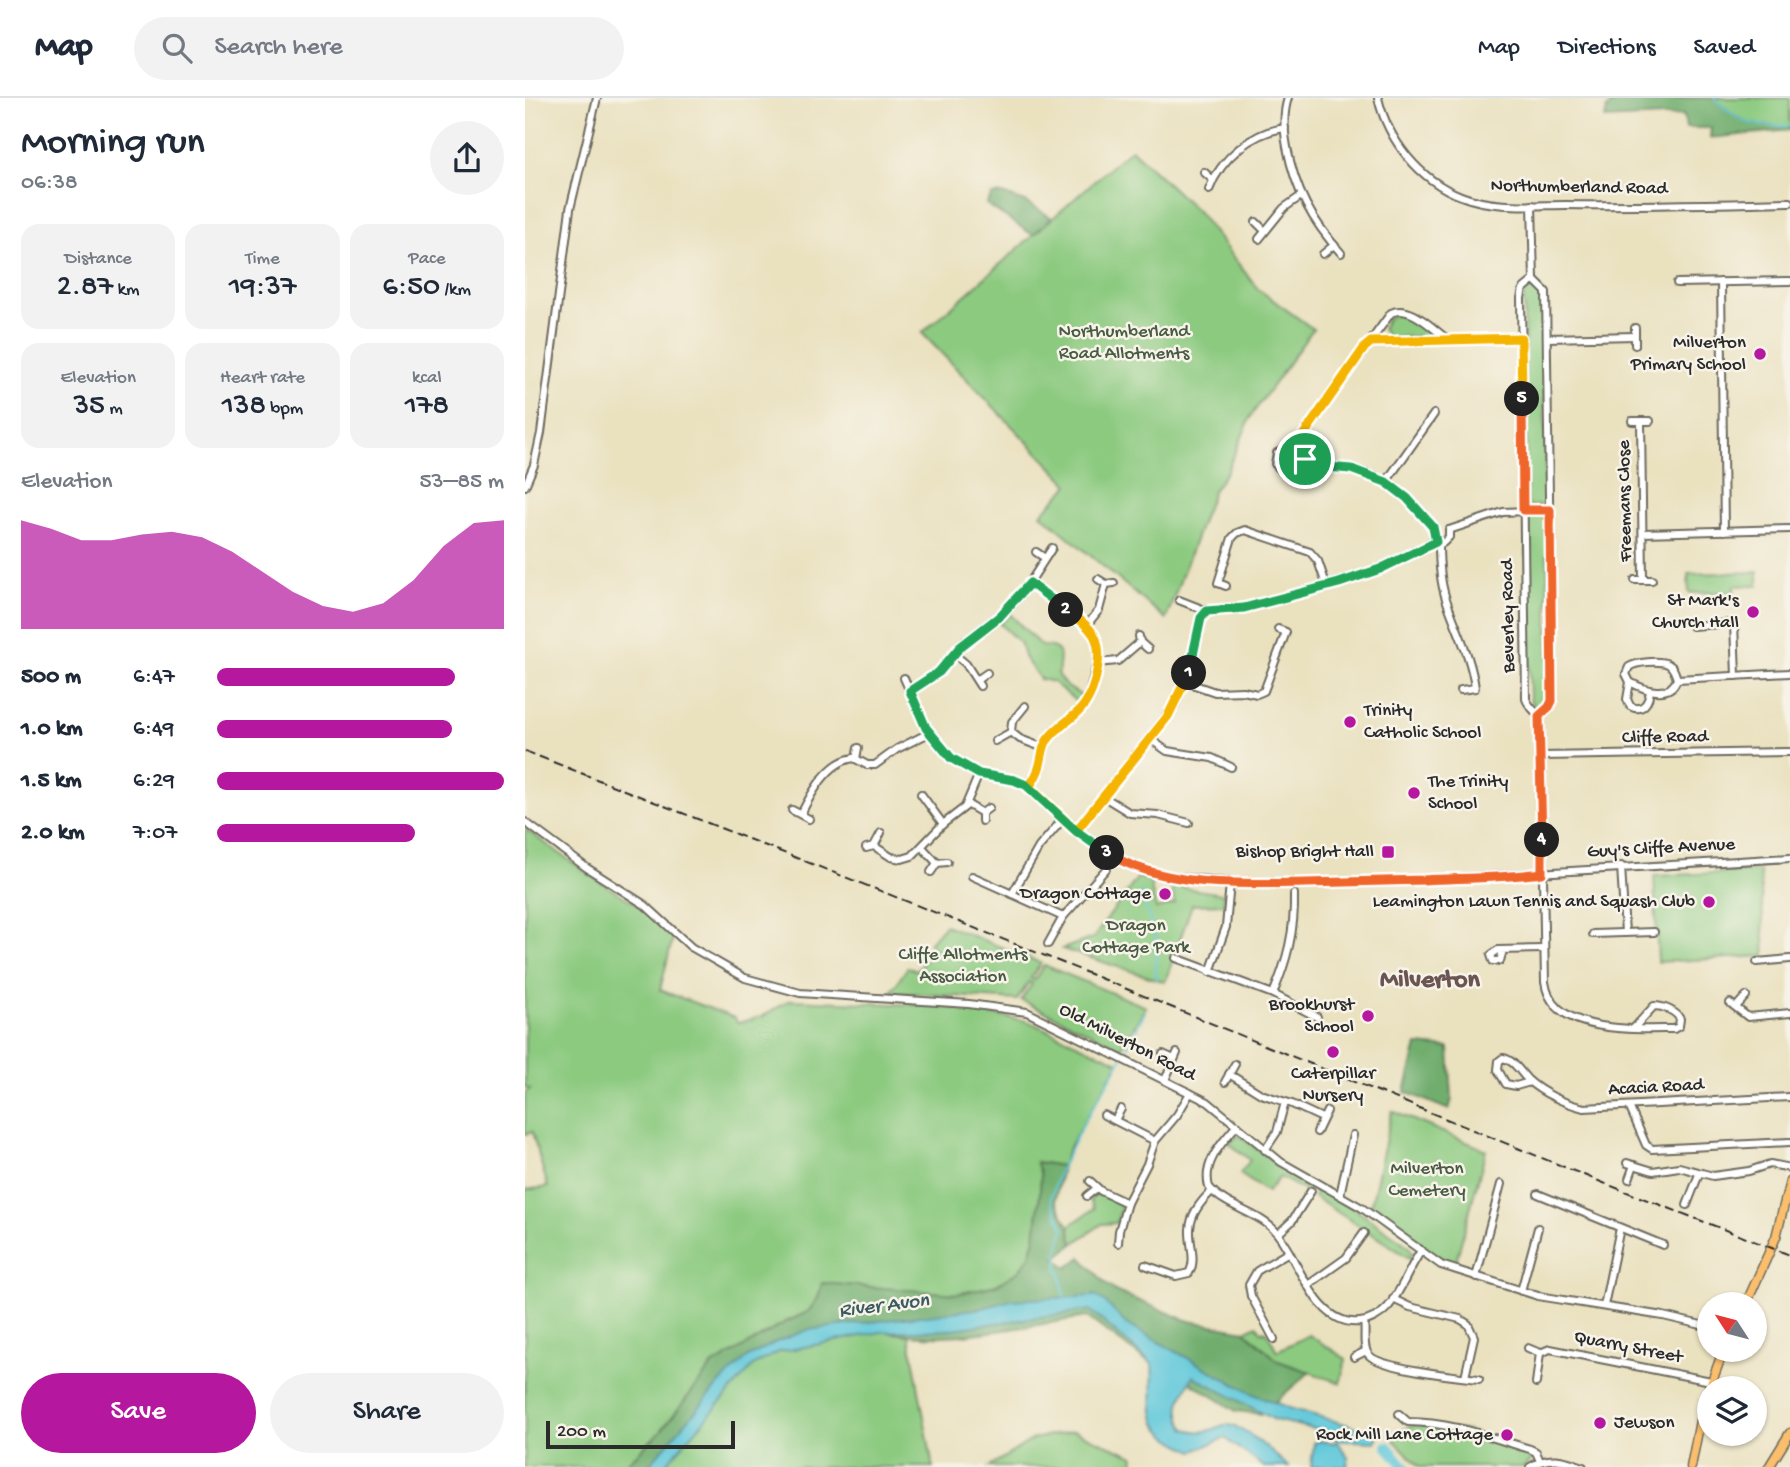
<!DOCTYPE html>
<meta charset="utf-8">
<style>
body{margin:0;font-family:"Gochi Hand",sans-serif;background:#f2f2f3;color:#1f2937;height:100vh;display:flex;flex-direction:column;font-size:26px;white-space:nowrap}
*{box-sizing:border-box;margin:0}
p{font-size:23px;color:#747a83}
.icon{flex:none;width:38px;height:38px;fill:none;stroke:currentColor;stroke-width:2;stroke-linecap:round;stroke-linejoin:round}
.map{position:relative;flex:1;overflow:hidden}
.sheet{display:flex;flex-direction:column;background:#fff;width:525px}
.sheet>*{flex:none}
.needle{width:46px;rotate:306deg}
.controls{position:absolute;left:1172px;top:1194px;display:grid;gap:14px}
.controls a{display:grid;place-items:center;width:70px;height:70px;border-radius:50%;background:#fff;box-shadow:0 2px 5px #0004;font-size:35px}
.scale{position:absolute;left:21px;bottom:18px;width:189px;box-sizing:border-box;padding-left:7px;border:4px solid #2b2b2b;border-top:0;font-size:19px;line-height:24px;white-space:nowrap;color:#2b2b2b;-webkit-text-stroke:5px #f7f3e8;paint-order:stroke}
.pin{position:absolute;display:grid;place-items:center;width:60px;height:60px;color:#fff;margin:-30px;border:4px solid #fff;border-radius:50%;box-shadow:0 2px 7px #0007}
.km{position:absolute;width:35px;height:35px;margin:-18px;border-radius:50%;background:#222;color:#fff;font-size:19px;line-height:35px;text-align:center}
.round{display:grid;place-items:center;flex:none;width:74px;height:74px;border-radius:37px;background:#f2f2f3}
.overview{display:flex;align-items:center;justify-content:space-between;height:119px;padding:0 21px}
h1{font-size:38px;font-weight:600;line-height:52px}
.stats{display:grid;grid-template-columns:repeat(3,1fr);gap:10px;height:119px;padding:7px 21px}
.stats div{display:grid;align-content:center;border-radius:18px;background:#f2f2f3;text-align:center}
.stats b{font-size:30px;font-weight:600}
.stats small{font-size:19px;font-weight:400}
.stats p{font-size:19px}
.chart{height:196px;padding:14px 21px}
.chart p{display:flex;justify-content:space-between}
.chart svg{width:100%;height:126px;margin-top:7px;fill:#b5179e;opacity:.7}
.button{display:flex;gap:14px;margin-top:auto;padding:14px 21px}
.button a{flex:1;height:80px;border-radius:42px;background:#b5179e;color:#fff;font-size:28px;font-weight:600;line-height:80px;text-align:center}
.button a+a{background:#f2f2f3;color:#1f2937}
ul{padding:0 21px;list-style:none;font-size:23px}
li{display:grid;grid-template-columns:112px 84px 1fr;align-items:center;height:52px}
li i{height:18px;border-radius:9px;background:#b5179e}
header{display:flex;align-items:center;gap:42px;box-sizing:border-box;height:98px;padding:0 35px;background:#fff;border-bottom:2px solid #e0e1e3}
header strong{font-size:33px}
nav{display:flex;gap:38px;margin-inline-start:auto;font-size:24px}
.search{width:490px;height:63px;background:#f2f2f3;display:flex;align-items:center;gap:18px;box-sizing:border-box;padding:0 24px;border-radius:38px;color:#747a83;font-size:26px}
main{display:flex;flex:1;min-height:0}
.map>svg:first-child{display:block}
</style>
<header>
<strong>Map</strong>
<div class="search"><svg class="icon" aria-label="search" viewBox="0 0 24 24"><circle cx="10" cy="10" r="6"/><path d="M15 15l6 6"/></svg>Search here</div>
<nav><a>Map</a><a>Directions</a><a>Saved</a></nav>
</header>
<main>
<section class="sheet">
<div class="overview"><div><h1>Morning run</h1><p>06:38</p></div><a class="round"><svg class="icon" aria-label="share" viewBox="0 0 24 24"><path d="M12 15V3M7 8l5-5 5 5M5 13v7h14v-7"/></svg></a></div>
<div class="stats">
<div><p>Distance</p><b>2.87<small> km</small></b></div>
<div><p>Time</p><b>19:37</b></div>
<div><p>Pace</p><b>6:50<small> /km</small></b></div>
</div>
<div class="stats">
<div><p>Elevation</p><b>35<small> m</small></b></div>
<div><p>Heart rate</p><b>138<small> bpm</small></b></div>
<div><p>kcal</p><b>178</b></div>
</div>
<div class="chart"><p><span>Elevation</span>53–85 m</p>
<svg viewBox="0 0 160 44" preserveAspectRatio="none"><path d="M0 44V6L10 9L20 13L30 13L40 11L50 10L60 12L70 17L80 24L90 31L100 36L110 38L120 35L130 27L140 15L150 7L160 6V44z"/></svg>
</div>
<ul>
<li><b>500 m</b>6:47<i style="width:83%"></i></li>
<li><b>1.0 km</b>6:49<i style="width:82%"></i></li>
<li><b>1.5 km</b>6:29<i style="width:100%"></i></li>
<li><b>2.0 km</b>7:07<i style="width:69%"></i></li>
</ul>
<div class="button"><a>Save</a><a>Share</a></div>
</section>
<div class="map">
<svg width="1265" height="1369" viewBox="0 0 1265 1369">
<rect width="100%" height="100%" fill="#f7f3e8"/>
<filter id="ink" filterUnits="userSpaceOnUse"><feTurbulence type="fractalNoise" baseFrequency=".0143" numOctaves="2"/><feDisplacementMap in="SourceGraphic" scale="14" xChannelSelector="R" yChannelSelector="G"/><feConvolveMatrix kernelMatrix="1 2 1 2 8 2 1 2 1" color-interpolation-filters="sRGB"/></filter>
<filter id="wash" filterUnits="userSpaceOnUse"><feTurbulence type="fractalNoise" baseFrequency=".00686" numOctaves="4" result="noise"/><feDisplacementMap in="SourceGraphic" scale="28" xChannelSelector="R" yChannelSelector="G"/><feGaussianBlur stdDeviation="1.57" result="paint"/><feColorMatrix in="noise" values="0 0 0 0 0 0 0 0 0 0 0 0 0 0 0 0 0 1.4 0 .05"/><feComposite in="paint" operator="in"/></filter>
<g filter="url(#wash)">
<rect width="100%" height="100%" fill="#eae1bf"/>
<g fill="#8cca80" stroke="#5c7a56" stroke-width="2">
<path d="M1189,0H1265V28C1222,28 1221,28 1189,0Z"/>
<polygon points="606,51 672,113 733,191 788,231 726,318 702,373 688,393 641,521 516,416 544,387 397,235"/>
<polygon points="1010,188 1018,194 1021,403 1018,407 1005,408 1002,405 999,196 1004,190"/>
<path d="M872,215C884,216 896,222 903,233L901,238L863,240L857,231L862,221Z"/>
<polygon points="1005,416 1017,416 1022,421 1024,604 1013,613 1005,602 1001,423"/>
<polygon points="1233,474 1233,487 1209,488 1209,494 1164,495 1163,476"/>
<path d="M485,516L516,548C542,548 534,560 533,578L541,588L560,600L554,606L528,584L515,581L499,559L496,546L475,526Z"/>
<polygon points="0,731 78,786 113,807 148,839 135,892 210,920 213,925 238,918 265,902 416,908 502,923 594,964 544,1050 537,1068 512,1064 516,1077 515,1094 510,1140 505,1158 494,1173 471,1187 432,1196 297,1185 293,1200 283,1214 261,1224 187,1268 136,1333 98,1369 0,1369 0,1092 23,1089 7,1034 0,1036 0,995 5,991 0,989"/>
<polygon points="1235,773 1240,858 1133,864 1129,778"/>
<polygon points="613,779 625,784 631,811 650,806 646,788 698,796 699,806 667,807 640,884 537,851 568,840"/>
<polygon points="420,827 516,865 506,880 509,882 519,867 621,909 596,950 496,902 507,886 504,884 492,902 366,894 382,870 392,872 409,852 404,845"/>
<polygon points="867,1013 961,1052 930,1167 911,1158 846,1108"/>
<polygon points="714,1037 753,1067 833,1113 883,1148 887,1154 886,1161 789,1099 791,1094 785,1091 780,1093 755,1079 742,1094 715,1076 725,1062 704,1045"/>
<polygon points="573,1095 595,1106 596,1110 591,1125 577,1126 548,1146 544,1128 569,1111 565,1102"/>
<polygon points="732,1227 736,1233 742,1234 752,1253 784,1237 821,1261 815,1285 753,1263 720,1233"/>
<polygon points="356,1229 366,1235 384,1237 408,1369 129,1369 226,1264 250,1249"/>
<polygon points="891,1326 943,1333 998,1352 993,1353 992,1356 1005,1355 1008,1360 999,1369 895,1369 869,1342 878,1332"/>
<polygon points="549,1333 609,1358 608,1369 464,1369 508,1341"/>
</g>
<g fill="#71ae6e" stroke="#4e6c4c" stroke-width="2">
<path d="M1096,0H1189C1217,27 1226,28 1265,28V32L1185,40L1186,30H1161L1159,17L1080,21L1082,10Z"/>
<polygon points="477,96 500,104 527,120 508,137 461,106 467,97"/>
<polygon points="892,947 924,950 927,1001 924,1012 880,994"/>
<path d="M511,1064L537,1068L530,1102L544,1128L548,1146L531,1160L542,1170L556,1159L582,1187L592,1194L664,1223L720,1233L753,1263L785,1274L736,1316L711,1313L665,1284L617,1260L562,1219C511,1226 399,1252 356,1229L283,1238L226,1264L129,1369H98L136,1333L187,1268L261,1224L283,1214L293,1200L297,1185L432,1196L471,1187L494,1173L505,1158L510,1140L515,1094L516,1077Z"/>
</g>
<g fill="#5fc8da" stroke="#457a82" stroke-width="2">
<path d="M569,1196L581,1205L601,1226L726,1295L764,1310L854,1336L850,1344L812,1342L802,1334L750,1322L668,1278C657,1300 648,1308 661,1331C671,1334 679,1335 689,1331C689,1331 698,1327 699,1327C716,1324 751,1358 764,1369H739L700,1340L669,1353C616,1330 630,1316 627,1266L565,1212L421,1232L356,1234L254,1254L229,1267L138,1369H122L195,1285L223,1259L251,1244L282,1232L458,1210L486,1202L568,1198Z"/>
<polygon points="794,1343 813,1345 823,1359 822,1369 786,1369 789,1345"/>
</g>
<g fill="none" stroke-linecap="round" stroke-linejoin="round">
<g stroke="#5fc8da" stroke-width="2">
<path d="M1189,0C1218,28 1226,28 1265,28"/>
<polyline points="615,792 631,841 631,881"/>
<polyline points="539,1198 535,1173 532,1172 534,1160 531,1157 539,1131 526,1101 534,1074 559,1024 590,973 620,914"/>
</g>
<polyline stroke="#5fc8da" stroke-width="10" points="862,1348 880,1369"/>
</g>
</g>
<g filter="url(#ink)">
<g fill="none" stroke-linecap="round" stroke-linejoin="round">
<defs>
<g id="minor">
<path d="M763,0C758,15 759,33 762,49C770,92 787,123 816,155"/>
<path d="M853,0C863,42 894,82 936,98C969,111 1006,107 1041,107C1116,108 1190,106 1265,104"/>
<polyline points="679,74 688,82"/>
<path d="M684,92C696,60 727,34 760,30"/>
<polyline points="1007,107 1009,182 1021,194 1027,603 1024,609 1014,618"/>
<polyline points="731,124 740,133"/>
<polyline points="734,141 759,110 776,98"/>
<polyline points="798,156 809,147"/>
<path d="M1009,182L998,191L996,200L1001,601C1004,610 1013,614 1015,622L1020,884C1027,937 1110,931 1149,931L1154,928L1155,921C1151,913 1138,908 1129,908L1109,930"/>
<polyline points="1196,184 1199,433"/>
<polyline points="1152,185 1265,183"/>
<polyline points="1110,230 1110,247"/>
<polyline points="1022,240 1110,238"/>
<polyline points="846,244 996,240"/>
<polyline points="1107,323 1125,323"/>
<polyline points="1116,323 1118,482"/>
<path d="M775,343L752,355L750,366C761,379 773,373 787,367"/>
<polyline points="861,384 909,316"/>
<polyline points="0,388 9,367 16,335 45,111 72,0"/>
<polyline points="924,432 978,414 1025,412"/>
<polyline points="1118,435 1265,431"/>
<path d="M910,444L908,439L909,431C886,403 864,378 826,371C814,369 794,373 784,364C774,356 773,345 779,335L866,215C885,206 907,230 922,241"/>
<path d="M914,446C914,464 915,483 921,501C931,531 946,558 950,590L936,592"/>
<polyline points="511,454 520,460"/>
<polyline points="573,481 581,486 589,485"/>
<polyline points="1110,482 1127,482"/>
<polyline points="701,488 693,485 707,440 712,435 720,432 785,454 793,463 802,489"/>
<polyline points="654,502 682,513 719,510 842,476 910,444 918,445 924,439 924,432"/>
<polyline points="562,527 574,512 581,486"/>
<polyline points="1167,528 1209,525 1211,578"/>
<polyline points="614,538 615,544 623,551"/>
<polyline points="429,556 441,566 455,588"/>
<polyline points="572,565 593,563 615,544"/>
<polyline points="379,580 401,630 426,660 454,676 489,682 501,687 551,733 578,753 614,770 644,778 727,786 879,783 1265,760"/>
<polyline points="1152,581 1265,575"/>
<polyline points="452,582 462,575"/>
<polyline points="661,584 690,594 718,593 732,596 739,593 761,534 753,531"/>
<path d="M1105,584C1119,592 1145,601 1152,581C1150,575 1149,569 1143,566C1134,562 1111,564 1104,569L1101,576L1105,584L1102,601L1105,608C1118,615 1124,604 1125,592"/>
<polyline points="385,593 414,574 441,543 487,507 500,492 527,450"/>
<polyline points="500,608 487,624 486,634 495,641 519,650"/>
<polyline points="625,641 642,653 687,660 706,669"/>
<polyline points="470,643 486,634"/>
<polyline points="1016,658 1265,654"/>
<polyline points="331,661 333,650"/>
<polyline points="504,689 514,671 522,643 530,633 552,615 563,600 572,565 573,552 569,537 562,527 505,485"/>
<polyline points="396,696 418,726"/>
<polyline points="579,699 605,715 633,717 664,725"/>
<polyline points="442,706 457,715"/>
<polyline points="267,712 284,721"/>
<path d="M276,716C286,696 303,663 329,660L342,667H350L372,651L404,635"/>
<polyline points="457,723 457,715 464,710"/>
<polyline points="0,724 62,770 120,807 166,849 220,880 275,895 444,906 502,914 683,1004 756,1064 837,1110 916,1167 1013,1198 1138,1218 1185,1229"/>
<polyline points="551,733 650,607 665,573 676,520 682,513"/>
<polyline points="349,748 366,759 377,761 387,758 418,726 440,709 454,676"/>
<polyline points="397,749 412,765"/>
<polyline points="341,750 349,748 356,735"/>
<polyline points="1096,768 1100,835"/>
<polyline points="406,774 412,765 422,764"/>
<polyline points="447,778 538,819"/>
<polyline points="487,796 514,749 538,721"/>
<polyline points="1068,836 1129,834"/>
<polyline points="523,846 538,819 581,771"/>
<polyline points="978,852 975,863 968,863 966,857 973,852 1018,851"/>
<polyline points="651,860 748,896 792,919"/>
<polyline points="1232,864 1265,861"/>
<polyline points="685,874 701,829 705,785"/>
<path d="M748,896C762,863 770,833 769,796"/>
<polyline points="1205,905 1223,919 1265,915"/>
<polyline points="1211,909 1221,898"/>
<polyline points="638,956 649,961"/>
<polyline points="704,976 736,996 767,1006 797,1020"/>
<polyline points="640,982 652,955"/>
<polyline points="700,984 710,966"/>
<path d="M1005,984L991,988L981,986L973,972L974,963L978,960C989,962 995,974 1003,982C1017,995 1041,1006 1059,1010L1265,999"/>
<polyline points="1104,1008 1121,1047 1127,1051 1265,1044"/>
<polyline points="579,1017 630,1043"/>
<polyline points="590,1022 596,1011"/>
<path d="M712,1027C698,1044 677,1064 684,1089C701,1110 734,1114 751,1134C774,1161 790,1229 835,1224C845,1223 856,1217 863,1209C876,1194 884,1170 896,1153"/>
<polyline points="792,1034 802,1013"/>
<polyline points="740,1052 752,1034 760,1004"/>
<polyline points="1102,1065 1128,1073 1154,1069 1188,1078 1224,1073 1245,1066 1265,1070"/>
<polyline points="1104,1081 1109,1067"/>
<polyline points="565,1083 576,1093 602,1105"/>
<polyline points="1013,1096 1138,1147"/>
<polyline points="815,1097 828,1037"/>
<polyline points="562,1098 572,1090"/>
<polyline points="1162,1107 1174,1076"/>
<polyline points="753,1136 767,1123 786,1093"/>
<polyline points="593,1145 594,1133 602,1105 622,1066 630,1043 652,1017 665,995"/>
<path d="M620,1167L651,1178L664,1175C672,1162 664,1146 665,1131C666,1116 676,1103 687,1093"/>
<polyline points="951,1179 976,1086"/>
<polyline points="783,1187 821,1160 839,1135"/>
<polyline points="996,1193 1013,1130"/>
<polyline points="868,1201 885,1209 935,1221 943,1226 949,1239 940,1279"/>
<polyline points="1079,1208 1095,1130"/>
<path d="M839,1224C841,1233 837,1247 843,1256C852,1270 934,1279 954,1281"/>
<polyline points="749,1241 726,1198 724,1187 732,1173 764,1154"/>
<polyline points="1003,1250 1015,1255"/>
<polyline points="1015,1255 1025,1251 1186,1283"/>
<polyline points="829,1259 841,1253"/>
<polyline points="1011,1285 1015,1255"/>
<path d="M874,1316L883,1324C926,1324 964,1339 1005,1351L1011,1354L1015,1363"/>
<path d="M1005,1369C1024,1357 1038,1361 1058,1369"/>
</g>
<g id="major">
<polyline points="1221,1206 1251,1139 1265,1083"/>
<polyline points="1166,1369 1178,1307 1199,1251"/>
<polyline points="1244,1369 1265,1335"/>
</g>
</defs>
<use href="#minor" stroke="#6e6b5f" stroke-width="10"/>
<use href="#major" stroke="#6e6b5f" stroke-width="11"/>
<use href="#minor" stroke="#fff" stroke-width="6"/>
<use href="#major" stroke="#fabe6d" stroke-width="8"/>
<polyline stroke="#2b2b2b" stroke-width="2" stroke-dasharray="10 5" stroke-linecap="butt" points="0,653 523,859 1076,1084 1265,1157"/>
</g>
</g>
<g fill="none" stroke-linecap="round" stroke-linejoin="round" filter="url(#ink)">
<defs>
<polyline id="split-1" points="664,575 676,520 682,513 719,510 814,485 855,471 911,444 908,429 882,400 861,384 826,371 790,368 780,361"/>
<path id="split-2" d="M541,512C551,519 562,526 569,537C580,557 569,599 553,614C543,624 529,631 521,644C517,652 517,661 514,670C512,677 508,683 504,689L551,733L643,618L664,575"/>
<polyline id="split-3" points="541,512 505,485 475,518 435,549 414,574 385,593 401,630 426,660 454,676 489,682 501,687 551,733 582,755"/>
<path id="split-4" d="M582,755C641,790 715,786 781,785C820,784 860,783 899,782C938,780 978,780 1017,775V742"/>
<polyline id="split-5" points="997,301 998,412 1025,412 1027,603 1024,609 1014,618 1017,742"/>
<polyline id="split-6" points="780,361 775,350 777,339 840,249 846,244 996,240 997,301"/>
</defs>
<use href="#split-1" stroke="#fff" stroke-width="14"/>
<use href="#split-2" stroke="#fff" stroke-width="14"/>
<use href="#split-3" stroke="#fff" stroke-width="14"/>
<use href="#split-4" stroke="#fff" stroke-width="14"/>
<use href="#split-5" stroke="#fff" stroke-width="14"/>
<use href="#split-6" stroke="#fff" stroke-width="14"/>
<use href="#split-1" stroke="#22a559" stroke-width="9"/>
<use href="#split-2" stroke="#f5b400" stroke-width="9"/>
<use href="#split-3" stroke="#22a559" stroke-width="9"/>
<use href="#split-4" stroke="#f0652b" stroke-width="9"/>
<use href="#split-5" stroke="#f0652b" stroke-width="9"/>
<use href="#split-6" stroke="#f5b400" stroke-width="9"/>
</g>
<g fill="#b5179e" stroke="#f7f3e8" stroke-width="2.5">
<circle cx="1235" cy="256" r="7"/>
<circle cx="1228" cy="514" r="7"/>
<circle cx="825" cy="624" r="7"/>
<circle cx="889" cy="695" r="7"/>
<rect x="856" y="747" width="14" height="14" rx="3.5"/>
<circle cx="640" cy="796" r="7"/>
<circle cx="1184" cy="804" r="7"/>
<circle cx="843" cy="918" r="7"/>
<circle cx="808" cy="954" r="7"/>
<circle cx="1075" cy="1325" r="7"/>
<circle cx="982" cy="1337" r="7"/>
</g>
<g text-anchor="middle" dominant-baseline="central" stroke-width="5" stroke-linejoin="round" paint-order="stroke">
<g font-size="19" fill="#2b2b2b" stroke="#f7f3e8">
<text transform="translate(1054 90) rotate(1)">Northumberland Road</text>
<text transform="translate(1101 403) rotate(-91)">Freemans Close</text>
<text transform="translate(984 518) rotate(-91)">Beverley Road</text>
<text transform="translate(1140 640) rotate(-1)">Cliffe Road</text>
<text transform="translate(1136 751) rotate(-3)">Guy's Cliffe Avenue</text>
<text transform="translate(602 945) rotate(27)">Old Milverton Road</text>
<text transform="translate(1131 990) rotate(-3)">Acacia Road</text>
<text transform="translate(1103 1250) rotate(11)">Quarry Street</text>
</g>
<g font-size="19" fill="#485b44" stroke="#f7f3e8">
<text x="599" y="234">Northumberland<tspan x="599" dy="22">Road Allotments</tspan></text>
<text x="611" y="828">Dragon<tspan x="611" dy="22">Cottage Park</tspan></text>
<text x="438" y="857">Cliffe Allotments<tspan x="438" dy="22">Association</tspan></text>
<text x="902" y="1071">Milverton<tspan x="902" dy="22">Cemetery</tspan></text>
</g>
<g font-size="19" fill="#2b2b2b" stroke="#f7f3e8" text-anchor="end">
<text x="1221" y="245">Milverton<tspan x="1221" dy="22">Primary School</tspan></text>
<text x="1214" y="503">St Mark's<tspan x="1214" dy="22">Church Hall</tspan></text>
<text x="839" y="613" text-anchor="start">Trinity<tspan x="839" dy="22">Catholic School</tspan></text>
<text x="903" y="684" text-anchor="start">The Trinity<tspan x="903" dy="22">School</tspan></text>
<text x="849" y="754">Bishop Bright Hall</text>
<text x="626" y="796">Dragon Cottage</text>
<text x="1170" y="804">Leamington Lawn Tennis and Squash Club</text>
<text x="829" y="907">Brookhurst<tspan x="829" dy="22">School</tspan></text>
<text x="808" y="976" text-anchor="middle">Caterpillar<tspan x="808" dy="22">Nursery</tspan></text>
<text x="1089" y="1325" text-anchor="start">Jewson</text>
<text x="968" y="1337">Rock Mill Lane Cottage</text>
</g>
<g font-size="21" font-style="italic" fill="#3b5a60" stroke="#f7f3e8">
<text transform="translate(359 1209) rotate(-7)">River Avon</text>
</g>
<g font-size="26" font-weight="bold" fill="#6a5553" stroke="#f7f3e8">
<text x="905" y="883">Milverton</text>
</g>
</g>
</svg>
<div class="controls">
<a><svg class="needle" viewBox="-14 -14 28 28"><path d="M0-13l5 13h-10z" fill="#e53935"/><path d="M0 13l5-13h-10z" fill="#747a83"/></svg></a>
<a><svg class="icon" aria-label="layers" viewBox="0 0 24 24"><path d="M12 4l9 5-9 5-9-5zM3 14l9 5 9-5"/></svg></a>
</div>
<div class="scale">200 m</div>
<div class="pin" style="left:780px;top:361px;background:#1e9e55"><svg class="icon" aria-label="arrive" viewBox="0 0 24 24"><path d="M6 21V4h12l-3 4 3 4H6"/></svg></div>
<b class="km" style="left:664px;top:575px">1</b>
<b class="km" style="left:541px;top:512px">2</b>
<b class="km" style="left:582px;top:755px">3</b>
<b class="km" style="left:1017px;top:742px">4</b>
<b class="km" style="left:997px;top:301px">5</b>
</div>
</main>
